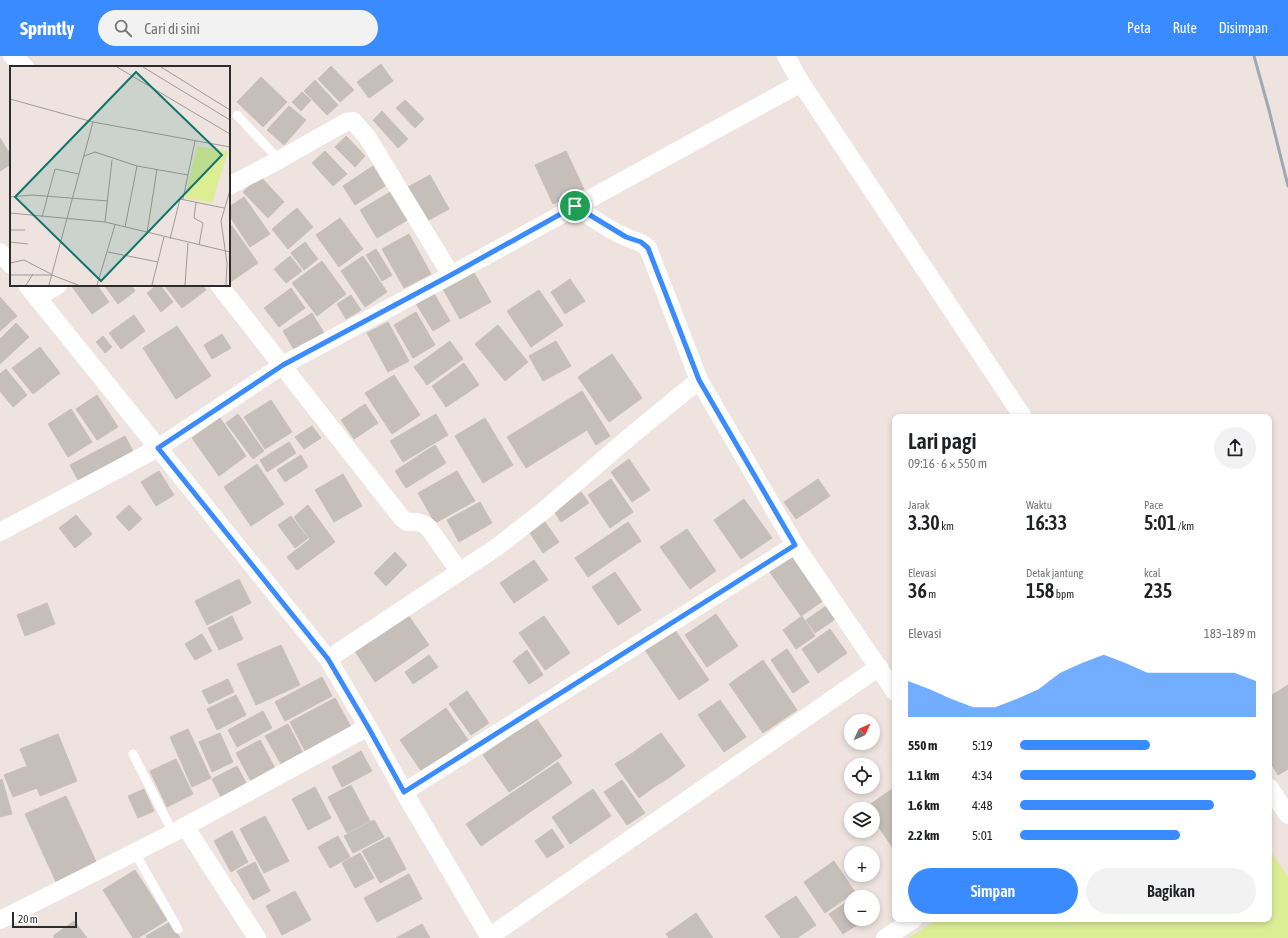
<!DOCTYPE html>
<html lang="id">
<meta charset="utf-8">
<style>
body{margin:0;font-family:"Asap Condensed",sans-serif;background:#f2f2f2;color:#202124;height:100vh;display:flex;flex-direction:column;font-size:15px;white-space:nowrap}
*{box-sizing:border-box;margin:0}
p{font-size:13px;color:#757577}
.icon{flex:none;width:22px;height:22px;fill:none;stroke:currentColor;stroke-width:2;stroke-linecap:round;stroke-linejoin:round}
.map{position:relative;flex:1;overflow:hidden}
.side{position:absolute;left:892px;top:358px;width:380px;height:508px;display:flex;flex-direction:column;background:#fff;border-radius:8px;box-shadow:0 2px 6px #0003}
.side>*{flex:none}
.needle{width:26px;rotate:46deg}
.controls{position:absolute;left:844px;top:658px;display:grid;gap:8px}
.controls a{display:grid;place-items:center;width:36px;height:36px;border-radius:50%;background:#fff;box-shadow:0 2px 6px #0003;font-size:20px}
.scale{position:absolute;left:12px;bottom:10px;width:65px;box-sizing:border-box;padding-left:4px;border:2px solid #2c2c2c;border-top:0;font-size:11px;line-height:14px;white-space:nowrap;color:#2c2c2c;-webkit-text-stroke:3px #fff;paint-order:stroke}
.pin{position:absolute;display:grid;place-items:center;width:34px;height:34px;color:#fff;margin:-17px;border:2px solid #fff;border-radius:50%;box-shadow:0 1px 4px #0007}
.round{display:grid;place-items:center;flex:none;width:42px;height:42px;border-radius:21px;background:#f2f2f2}
.summary{display:flex;align-items:center;justify-content:space-between;height:68px;padding:0 16px}
h1{font-size:22px;font-weight:600;line-height:30px}
.metrics{display:grid;grid-template-columns:repeat(3,1fr);gap:6px;height:68px;padding:4px 16px}
.metrics div{display:grid;align-content:center}
.metrics b{font-size:20px;font-weight:600}
.metrics small{font-size:11px;font-weight:400}
.metrics p{font-size:11px}
.chart{height:112px;padding:8px 16px}
.chart p{display:flex;justify-content:space-between}
.chart svg{width:100%;height:72px;margin-top:4px;fill:#398bff;opacity:.7}
.button{display:flex;gap:8px;margin-top:auto;padding:8px 16px}
.button a{flex:1;height:46px;border-radius:24px;background:#398bff;color:#fff;font-size:16px;font-weight:600;line-height:46px;text-align:center}
.button a+a{background:#f2f2f2;color:#202124}
ul{padding:0 16px;list-style:none;font-size:13px}
li{display:grid;grid-template-columns:64px 48px 1fr;align-items:center;height:30px}
li i{height:10px;border-radius:5px;background:#398bff}
header{display:flex;align-items:center;gap:24px;box-sizing:border-box;height:56px;padding:0 20px;background:#398bff;color:#fff}
header strong{font-size:19px}
nav{display:flex;gap:22px;margin-inline-start:auto;font-size:14px}
.search{width:280px;height:36px;background:#f2f2f2;display:flex;align-items:center;gap:10px;box-sizing:border-box;padding:0 14px;border-radius:22px;color:#757577;font-size:15px}
.map>svg:first-child{display:block}
</style>
<header>
<strong>Sprintly</strong>
<div class="search"><svg class="icon" aria-label="search" viewBox="0 0 24 24"><circle cx="10" cy="10" r="6"/><path d="M15 15l6 6"/></svg>Cari di sini</div>
<nav><a>Peta</a><a>Rute</a><a>Disimpan</a></nav>
</header>
<div class="map">
<svg width="1288" height="882" viewBox="0 0 1288 882">
<rect width="100%" height="100%" fill="#eee3de"/>
<polygon fill="#dced94" points="1269,793 1288,821 1288,882 908,882 939,863 1269,863"/>
<g fill="#c6bfb9" stroke="#c9bfb7">
<polygon points="381,8 393,25 369,42 357,26"/>
<polygon points="331,10 354,34 340,46 318,23"/>
<polygon points="261,21 287,46 263,71 237,46"/>
<polygon points="315,24 338,49 327,59 304,35"/>
<polygon points="302,36 311,44 301,55 292,46"/>
<polygon points="405,44 424,63 415,72 396,52"/>
<polygon points="289,50 306,64 284,89 267,74"/>
<polygon points="382,55 408,83 398,92 373,64"/>
<polygon points="346,80 365,100 355,111 335,91"/>
<polygon points="0,82 11,100 11,108 0,115"/>
<polygon points="325,95 347,118 333,130 312,107"/>
<polygon points="566,95 584,133 553,148 535,109"/>
<polygon points="373,110 385,130 355,149 343,130"/>
<polygon points="430,119 449,153 427,165 408,131"/>
<polygon points="260,120 284,146 268,162 243,136"/>
<polygon points="397,132 414,160 377,182 360,154"/>
<polygon points="244,141 270,178 250,191 229,159 229,151"/>
<polygon points="297,152 313,171 288,193 272,173"/>
<polygon points="340,162 363,193 339,211 316,179"/>
<polygon points="232,170 258,207 229,227 229,172"/>
<polygon points="409,178 431,218 404,232 382,193"/>
<polygon points="305,186 318,203 304,214 291,197"/>
<polygon points="376,193 392,219 382,225 366,199"/>
<polygon points="290,200 302,215 286,227 274,213"/>
<polygon points="363,200 387,236 365,251 341,215"/>
<polygon points="322,205 346,238 317,260 292,227"/>
<polygon points="473,215 491,246 460,263 443,233"/>
<polygon points="570,223 585,245 565,258 551,236"/>
<polygon points="71,229 97,229 109,246 92,258"/>
<polygon points="104,229 131,229 135,235 118,248"/>
<polygon points="157,229 160,229 173,246 161,256 147,237"/>
<polygon points="164,229 202,229 206,234 182,252"/>
<polygon points="291,232 305,252 279,271 264,252"/>
<polygon points="539,234 563,269 531,291 507,255"/>
<polygon points="433,236 450,265 433,275 415,246"/>
<polygon points="351,239 361,254 346,263 337,248"/>
<polygon points="0,241 17,260 0,275"/>
<polygon points="416,256 435,289 413,302 394,269"/>
<polygon points="312,257 324,277 295,295 283,275"/>
<polygon points="134,259 145,275 121,293 109,277"/>
<polygon points="388,266 409,305 388,316 367,277"/>
<polygon points="16,267 29,281 0,308 0,283"/>
<polygon points="498,269 528,306 505,325 475,288"/>
<polygon points="177,270 211,320 176,343 143,292"/>
<polygon points="222,278 231,292 212,303 204,289"/>
<polygon points="103,280 112,291 105,297 96,286"/>
<polygon points="450,285 463,303 427,329 414,311"/>
<polygon points="556,285 571,310 543,325 529,300"/>
<polygon points="40,291 60,317 33,338 12,312"/>
<polygon points="612,298 642,342 609,366 578,321"/>
<polygon points="464,307 479,329 446,351 432,330"/>
<polygon points="6,313 27,339 13,351 0,335 0,318"/>
<polygon points="394,319 420,359 392,378 365,337"/>
<polygon points="582,335 610,380 596,389 587,374 526,412 507,381"/>
<polygon points="97,339 118,371 97,384 76,353"/>
<polygon points="271,344 292,376 265,393 244,361"/>
<polygon points="365,348 378,367 354,383 341,364"/>
<polygon points="71,353 92,386 68,401 48,368"/>
<polygon points="238,358 264,395 253,403 226,367"/>
<polygon points="436,358 448,379 403,406 390,385"/>
<polygon points="220,362 246,400 219,420 192,382"/>
<polygon points="485,362 513,409 483,427 455,380"/>
<polygon points="312,370 321,382 304,393 295,381"/>
<polygon points="125,380 134,397 79,426 70,409"/>
<polygon points="289,386 296,397 267,416 260,404"/>
<polygon points="435,389 446,407 406,432 395,415"/>
<polygon points="301,399 308,411 285,426 277,414"/>
<polygon points="629,403 650,434 632,446 611,416"/>
<polygon points="257,408 284,448 251,470 224,431"/>
<polygon points="159,415 174,439 156,450 141,426"/>
<polygon points="457,415 475,445 435,467 418,437"/>
<polygon points="343,418 362,450 334,466 315,434"/>
<polygon points="611,423 633,456 610,472 588,439"/>
<polygon points="818,423 830,440 796,463 784,446"/>
<polygon points="581,436 589,447 561,466 554,455"/>
<polygon points="744,443 772,482 741,503 714,464"/>
<polygon points="480,446 492,467 459,486 447,464"/>
<polygon points="129,449 142,463 129,475 116,461"/>
<polygon points="308,449 335,486 297,514 287,501 310,483 294,461"/>
<polygon points="76,459 92,478 75,492 59,472"/>
<polygon points="291,460 308,482 295,492 278,469"/>
<polygon points="545,466 559,486 543,497 530,477"/>
<polygon points="628,466 641,485 588,521 575,502"/>
<polygon points="687,473 716,515 690,533 660,491"/>
<polygon points="395,496 407,509 386,530 374,517"/>
<polygon points="796,496 827,542 801,560 769,515"/>
<polygon points="534,504 548,524 514,547 500,527"/>
<polygon points="615,516 641,554 618,569 592,531"/>
<polygon points="239,523 251,547 207,569 195,545"/>
<polygon points="832,546 841,559 815,577 806,564"/>
<polygon points="47,547 55,568 25,580 17,559"/>
<polygon points="716,558 738,590 707,611 685,579"/>
<polygon points="408,559 429,589 407,604 386,573"/>
<polygon points="232,560 243,583 219,594 208,572"/>
<polygon points="544,560 570,597 545,614 519,577"/>
<polygon points="802,560 815,580 796,593 783,574"/>
<polygon points="386,573 407,604 375,626 355,595"/>
<polygon points="830,573 847,597 818,617 802,593"/>
<polygon points="675,574 709,624 679,644 645,594"/>
<polygon points="202,578 212,595 195,604 185,588"/>
<polygon points="281,589 300,629 256,649 237,608"/>
<polygon points="787,593 809,626 793,637 771,604"/>
<polygon points="527,594 543,619 529,628 513,605"/>
<polygon points="429,599 438,611 413,628 405,616"/>
<polygon points="763,604 797,654 763,677 729,628"/>
<polygon points="322,621 332,640 285,665 275,646"/>
<polygon points="228,623 234,636 209,648 202,635"/>
<polygon points="1288,629 1288,713 1278,719 1269,704 1269,641"/>
<polygon points="467,635 489,667 471,679 449,648"/>
<polygon points="236,639 246,659 217,674 207,653"/>
<polygon points="335,642 351,671 305,695 290,666"/>
<polygon points="720,644 746,681 724,696 698,659"/>
<polygon points="446,652 468,684 422,716 400,684"/>
<polygon points="263,655 272,672 237,691 228,674"/>
<polygon points="536,662 562,700 539,716 513,678"/>
<polygon points="288,668 303,697 281,708 265,680"/>
<polygon points="188,673 211,722 192,731 170,681"/>
<polygon points="220,677 233,706 212,716 199,686"/>
<polygon points="661,677 685,710 670,721 646,687"/>
<polygon points="58,678 77,725 40,740 37,732 13,741 4,719 27,710 20,693"/>
<polygon points="513,678 539,716 509,736 483,699"/>
<polygon points="260,684 276,714 252,727 236,697"/>
<polygon points="646,687 670,721 654,731 631,698"/>
<polygon points="361,695 372,715 342,731 332,711"/>
<polygon points="631,698 654,731 639,742 615,708"/>
<polygon points="176,703 193,738 167,751 150,715"/>
<polygon points="558,706 572,727 481,790 466,768"/>
<polygon points="237,710 250,734 224,747 212,723"/>
<polygon points="2,723 12,758 0,761 0,724"/>
<polygon points="622,724 645,757 627,769 604,736"/>
<polygon points="351,729 370,765 347,777 328,741"/>
<polygon points="315,731 331,762 308,774 292,743"/>
<polygon points="895,731 895,791 893,792 873,763 873,753 865,752"/>
<polygon points="144,733 154,755 138,762 128,740"/>
<polygon points="593,733 611,760 570,788 552,761"/>
<polygon points="66,740 98,810 57,828 25,758"/>
<polygon points="265,760 289,805 264,817 240,773"/>
<polygon points="374,764 384,781 353,797 344,780"/>
<polygon points="552,773 564,791 547,802 535,785"/>
<polygon points="232,775 248,806 231,816 214,785"/>
<polygon points="338,780 350,801 330,812 318,791"/>
<polygon points="389,781 406,813 380,827 362,795"/>
<polygon points="360,797 374,822 355,832 342,807"/>
<polygon points="834,805 855,836 825,857 804,826"/>
<polygon points="255,806 270,835 253,844 237,815"/>
<polygon points="135,814 167,864 138,882 133,882 103,834"/>
<polygon points="409,818 422,843 377,866 364,842"/>
<polygon points="295,835 311,864 282,879 266,850"/>
<polygon points="796,840 816,869 797,882 781,882 765,860"/>
<polygon points="851,843 851,863 866,863 843,878 829,858"/>
<polygon points="696,857 713,882 669,882 666,878"/>
<polygon points="74,865 87,882 55,882 53,880"/>
<polygon points="170,866 180,882 147,882 146,880"/>
<polygon points="422,868 430,882 396,882"/>
</g>
<g fill="none" stroke-linecap="round" stroke-linejoin="round">
<g stroke="#fff" stroke-width="9">
<polyline points="237,59 279,104"/>
<polyline points="133,698 173,777"/>
<polyline points="135,797 178,873"/>
</g>
<g stroke="#fff" stroke-width="18">
<polyline points="12,0 25,11"/>
<polyline points="786,0 801,27 1023,361"/>
<polyline points="229,130 279,104 346,66 353,65 367,81 377,97 451,219"/>
<path d="M575,150C591,161 608,174 626,181C636,186 638,183 648,192L699,324L795,489L895,636"/>
<polyline points="0,196 11,209"/>
<polyline points="27,229 328,603 368,671 404,736 490,882"/>
<path d="M219,229L401,461L407,466C416,465 421,466 428,471L459,515"/>
<polyline points="37,242 58,229"/>
<polyline points="0,476 158,392 283,309 451,219 801,27"/>
<polyline points="328,603 497,491 542,456 633,378 699,324"/>
<polyline points="1269,731 1288,759"/>
<polyline points="404,736 795,489"/>
<polyline points="185,770 257,882"/>
<polyline points="0,864 173,777 368,671"/>
<polyline points="489,881 879,611"/>
<polyline points="885,882 914,863"/>
</g>
<polyline stroke="#a0a8b7" stroke-width="3" points="1254,0 1269,54 1288,130"/>
</g>
<g fill="none" stroke-linecap="round" stroke-linejoin="round">
<defs>
<polygon id="route" points="575,150 626,181 641,186 648,192 699,324 795,489 404,736 368,671 328,603 158,392 283,309 451,219"/>
</defs>
<use href="#route" stroke="#fff" stroke-width="8"/>
<use href="#route" stroke="#398bff" stroke-width="5"/>
</g>
<g transform="translate(10 10)">
<rect width="220" height="220" fill="#eee3de"/>
<path d="M187,80L218,85L202,137L175,132Z" fill="#dced94"/>
<path fill="none" stroke="#a09a97" stroke-width="1" d="M107,1L220,68M133,1L220,54M151,1L220,44M0,33L83,56L220,81M74,90L85,86L127,100L178,109M0,131L22,129L98,135M173,133L185,75M186,136L184,152L193,157L189,179M0,147L95,156L220,186M32,151L45,103L69,108M95,156L102,94M115,161L127,100M0,164H15M137,167L147,103M160,173L170,133L214,142M0,176L18,178M98,186L148,196M0,197L14,194L41,208M0,209H42L68,219M16,219L23,208M39,219L83,56M87,219L105,159M142,219L154,171M175,219L178,177M216,219L217,197L211,155L220,124"/>
<path fill="#0f766e" fill-opacity="0.15" stroke="#0f766e" stroke-width="2" d="M126,6L212,89L91,215L5,131Z"/>
<rect width="220" height="220" fill="none" stroke="#2c2c2c" stroke-width="2"/>
</g>
</svg>
<div class="controls">
<a><svg class="needle" viewBox="-14 -14 28 28"><path d="M0-13l5 13h-10z" fill="#e53935"/><path d="M0 13l5-13h-10z" fill="#757577"/></svg></a>
<a><svg class="icon" aria-label="locate" viewBox="0 0 24 24"><circle cx="12" cy="12" r="6"/><path d="M12 2v4M12 18v4M2 12h4M18 12h4"/></svg></a>
<a><svg class="icon" aria-label="layers" viewBox="0 0 24 24"><path d="M12 4l9 5-9 5-9-5zM3 14l9 5 9-5"/></svg></a>
<a>+</a>
<a>−</a>
</div>
<div class="scale">20 m</div>
<div class="pin" style="left:575px;top:150px;background:#1e9e55"><svg class="icon" aria-label="arrive" viewBox="0 0 24 24"><path d="M6 21V4h12l-3 4 3 4H6"/></svg></div>
<section class="side">
<div class="summary"><div><h1>Lari pagi</h1><p>09:16 · 6 × 550 m</p></div><a class="round"><svg class="icon" aria-label="share" viewBox="0 0 24 24"><path d="M12 15V3M7 8l5-5 5 5M5 13v7h14v-7"/></svg></a></div>
<div class="metrics">
<div><p>Jarak</p><b>3.30<small> km</small></b></div>
<div><p>Waktu</p><b>16:33</b></div>
<div><p>Pace</p><b>5:01<small> /km</small></b></div>
</div>
<div class="metrics">
<div><p>Elevasi</p><b>36<small> m</small></b></div>
<div><p>Detak jantung</p><b>158<small> bpm</small></b></div>
<div><p>kcal</p><b>235</b></div>
</div>
<div class="chart"><p><span>Elevasi</span>183–189 m</p>
<svg viewBox="0 0 160 44" preserveAspectRatio="none"><path d="M0 44V22L10 27L20 33L30 38L40 38L50 33L60 27L70 17L80 11L90 6L100 11L110 17L120 17L130 17L140 17L150 17L160 22V44z"/></svg>
</div>
<ul>
<li><b>550 m</b>5:19<i style="width:55%"></i></li>
<li><b>1.1 km</b>4:34<i style="width:100%"></i></li>
<li><b>1.6 km</b>4:48<i style="width:82%"></i></li>
<li><b>2.2 km</b>5:01<i style="width:68%"></i></li>
</ul>
<div class="button"><a>Simpan</a><a>Bagikan</a></div>
</section>
</div>
